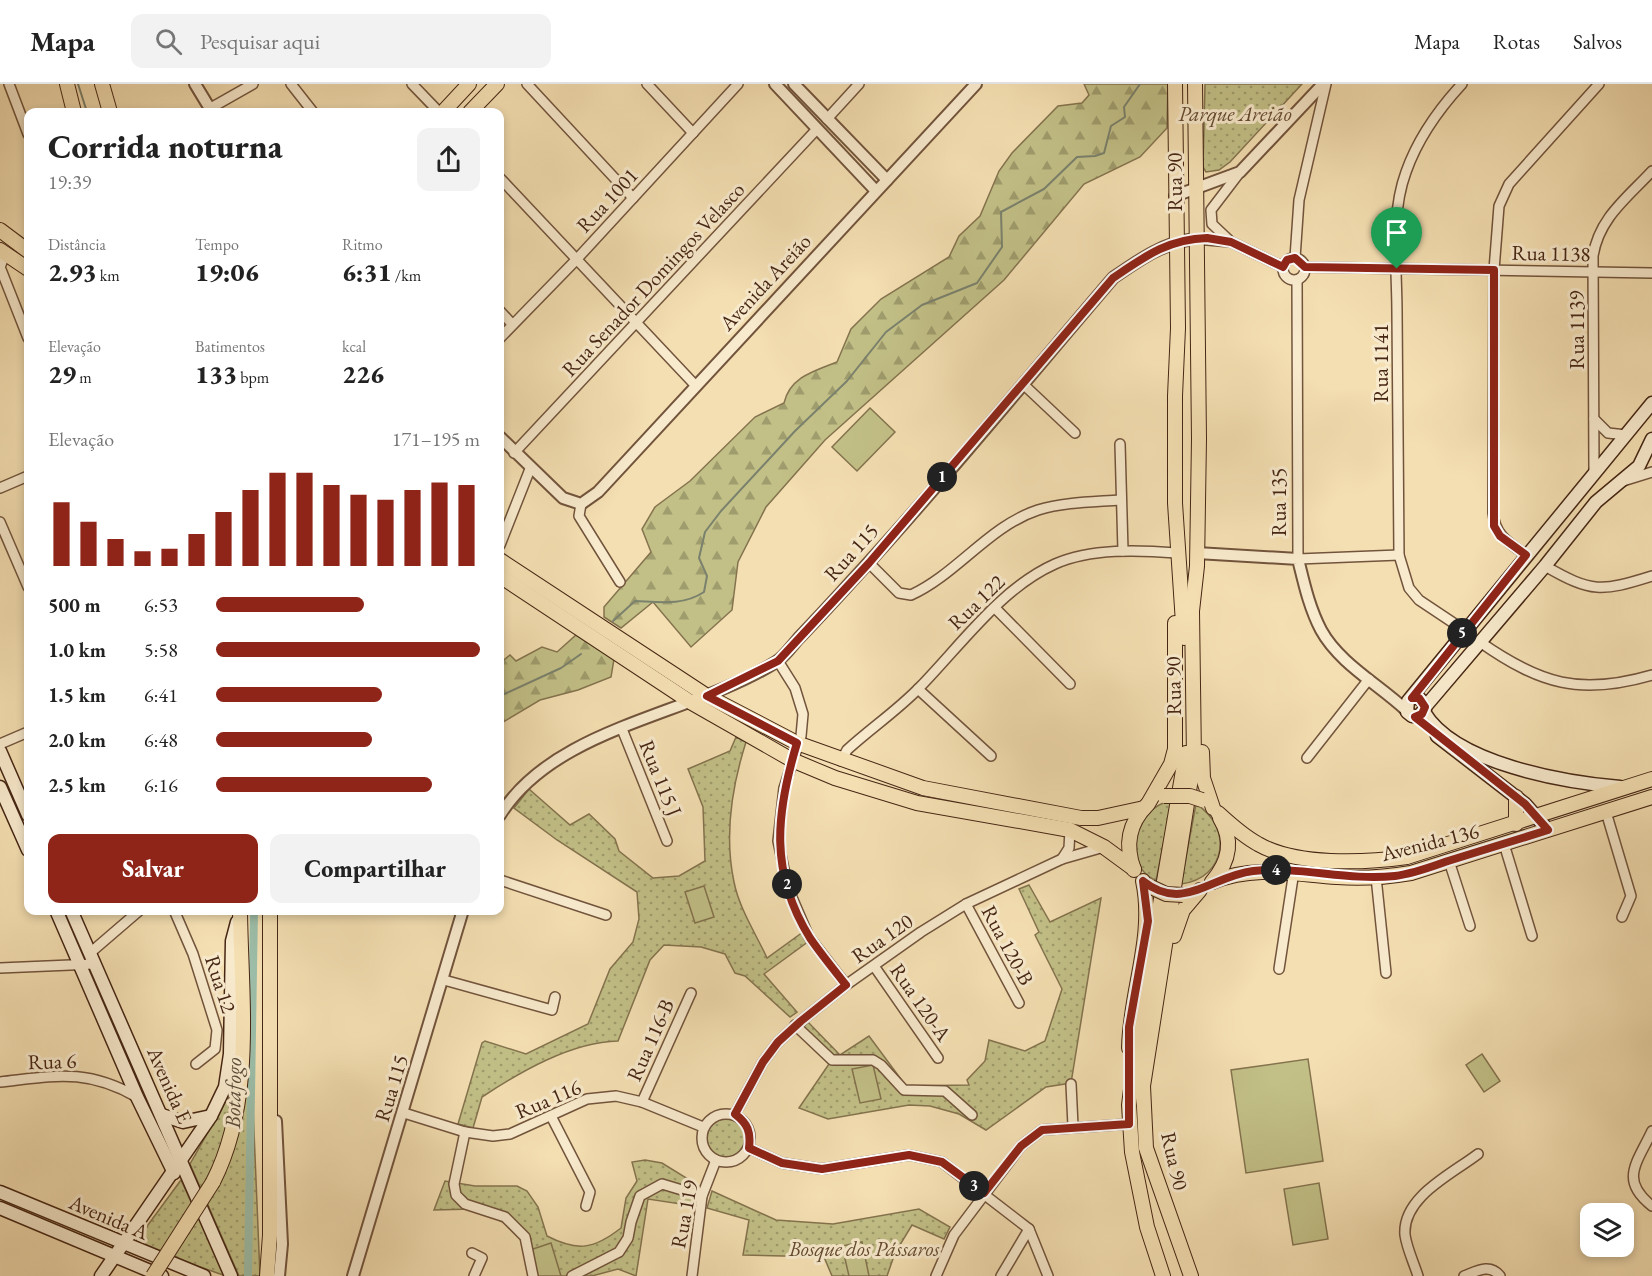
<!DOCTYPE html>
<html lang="pt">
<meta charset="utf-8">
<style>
body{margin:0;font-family:"EB Garamond",serif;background:#f2f2f2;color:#222;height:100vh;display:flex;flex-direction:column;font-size:22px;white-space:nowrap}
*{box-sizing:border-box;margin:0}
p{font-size:20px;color:#767676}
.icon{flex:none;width:33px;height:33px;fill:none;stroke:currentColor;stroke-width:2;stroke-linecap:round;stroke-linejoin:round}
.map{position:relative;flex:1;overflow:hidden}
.sheet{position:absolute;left:24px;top:24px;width:480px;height:807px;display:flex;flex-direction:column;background:#fff;border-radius:12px;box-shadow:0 3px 9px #0003}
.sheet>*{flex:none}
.tools{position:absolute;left:1580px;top:1119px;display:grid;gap:12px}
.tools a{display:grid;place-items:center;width:54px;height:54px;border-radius:12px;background:#fff;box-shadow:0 3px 9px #0003;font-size:30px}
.pin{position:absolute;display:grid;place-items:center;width:51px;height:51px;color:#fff;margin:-62px -26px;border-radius:50% 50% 50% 0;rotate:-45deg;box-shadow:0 0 6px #0007}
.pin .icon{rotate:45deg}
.km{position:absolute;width:30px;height:30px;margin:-15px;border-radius:50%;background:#222;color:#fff;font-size:16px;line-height:30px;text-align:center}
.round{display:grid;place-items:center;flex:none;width:63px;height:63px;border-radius:12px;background:#f2f2f2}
.head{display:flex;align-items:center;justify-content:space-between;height:102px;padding:0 24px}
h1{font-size:33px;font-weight:800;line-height:45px}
.metrics{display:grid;grid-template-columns:repeat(3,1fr);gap:9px;height:102px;padding:6px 24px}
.metrics div{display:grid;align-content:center}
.metrics b{font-size:26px;font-weight:800}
.metrics small{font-size:16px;font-weight:400}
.metrics p{font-size:16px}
.chart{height:168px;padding:12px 24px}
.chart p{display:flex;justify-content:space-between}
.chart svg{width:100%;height:108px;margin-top:6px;stroke:#8f2418;stroke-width:6}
.button{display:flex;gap:12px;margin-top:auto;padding:12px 24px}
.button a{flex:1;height:69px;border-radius:12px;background:#8f2418;color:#fff;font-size:24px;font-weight:800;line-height:69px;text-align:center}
.button a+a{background:#f2f2f2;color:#222}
ul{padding:0 24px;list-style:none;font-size:20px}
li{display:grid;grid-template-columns:96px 72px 1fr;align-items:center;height:45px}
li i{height:15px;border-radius:8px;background:#8f2418}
header{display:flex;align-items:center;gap:36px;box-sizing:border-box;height:84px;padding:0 30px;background:#fff;border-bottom:2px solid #e0e0e0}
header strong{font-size:28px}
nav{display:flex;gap:33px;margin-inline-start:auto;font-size:21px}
.search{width:420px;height:54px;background:#f2f2f2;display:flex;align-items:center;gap:15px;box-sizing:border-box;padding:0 21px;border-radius:12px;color:#767676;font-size:22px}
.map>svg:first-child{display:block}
</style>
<header>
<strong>Mapa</strong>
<div class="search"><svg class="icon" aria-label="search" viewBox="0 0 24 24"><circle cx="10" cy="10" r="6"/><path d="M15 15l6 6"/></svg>Pesquisar aqui</div>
<nav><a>Mapa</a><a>Rotas</a><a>Salvos</a></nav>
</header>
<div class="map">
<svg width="1652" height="1192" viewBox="0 0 1652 1192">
<defs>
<pattern id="forest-firs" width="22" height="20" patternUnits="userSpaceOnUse" patternTransform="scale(1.5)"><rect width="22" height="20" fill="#c2c087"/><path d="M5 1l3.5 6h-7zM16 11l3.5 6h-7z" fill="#9f9c6d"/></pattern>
<pattern id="park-dots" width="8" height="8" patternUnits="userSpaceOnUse" patternTransform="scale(1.5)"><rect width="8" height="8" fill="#c2c087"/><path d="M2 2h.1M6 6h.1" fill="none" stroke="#9f9c6d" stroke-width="1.8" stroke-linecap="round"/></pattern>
</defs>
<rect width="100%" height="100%" fill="#f4dfb2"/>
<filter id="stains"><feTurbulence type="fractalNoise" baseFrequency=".00333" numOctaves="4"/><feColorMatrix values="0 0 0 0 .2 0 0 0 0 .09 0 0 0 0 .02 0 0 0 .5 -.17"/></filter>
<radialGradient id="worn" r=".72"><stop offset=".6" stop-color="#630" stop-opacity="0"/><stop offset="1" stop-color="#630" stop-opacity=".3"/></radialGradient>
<g fill="url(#forest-firs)" stroke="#84734e" stroke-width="1.5">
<path d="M1084,0H1168L1167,44L1140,73L1084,100L1004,196L825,356L766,423L738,478L732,526L691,563L653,518L621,544L604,533V523L651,468L642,445L655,423L690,397L755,333L784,319C790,293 814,287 837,278L851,245L881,215L949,173L959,152L980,132L999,87L1012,69L1058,22L1082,19L1089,11Z"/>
<polygon points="576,551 614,575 611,593 578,606 540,616 500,640 500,579 510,571 516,577 542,563 557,568"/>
</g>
<g fill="url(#park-dots)" stroke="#84734e" stroke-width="1.5">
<polygon points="1205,0 1302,0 1230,78 1219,86 1206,88 1203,83"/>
<path d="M736,653L746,658C732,702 724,751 734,798C739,824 756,850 767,874L803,848L809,857L764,890L797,928L790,933L745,892L735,889L725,870L701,863L664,861L650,876L618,957C571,958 520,988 482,1013L473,1044L458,1040L482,959L485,957L526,970L588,940L610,885L633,858L639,835L637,808L557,756L514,724L529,705L570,741L589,730L615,755L619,767L653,794L679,792L705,777L703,723L688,685L730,667Z"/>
<path d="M1172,716L1156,797C1118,777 1132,726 1172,716Z"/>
<path d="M1196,720C1233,743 1227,794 1181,800Z"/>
<polygon points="1029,801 1050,838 1101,814 1071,999 1046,1003 986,1046 959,1030 930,1022 909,1021 828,1035 799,1024 829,980 799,948 808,938 840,971 869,952 906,1002 969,1001 967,996 985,977 989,956 1025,967 1045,957 1062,905 1035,851 1039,848 1019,805"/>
<polygon points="252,999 260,1192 239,1192 190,1080 227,1015"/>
<circle cx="726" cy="1054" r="19"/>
<path d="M645,1076L662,1079L701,1103L694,1122L648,1115L636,1192L618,1185L592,1192H530L519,1147L488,1130L473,1125L434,1126L445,1097L475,1102H517L527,1107L538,1123L547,1152C578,1168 594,1165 621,1144L626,1114L637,1097L632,1078Z"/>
<polygon points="181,1096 226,1192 134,1160"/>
<polygon points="712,1107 776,1136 833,1140 919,1125 950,1143 944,1155 912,1141 895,1169 887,1192 832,1192 824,1173 743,1171 749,1136 707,1124"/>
</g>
<g fill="#c2c087" stroke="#84734e" stroke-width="1.5">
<polygon points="870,324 895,348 857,387 832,363"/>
<polygon points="704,802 714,833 695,839 685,808"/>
<polygon points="1482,970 1500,997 1484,1008 1466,981"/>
<polygon points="1308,975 1323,1077 1246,1089 1231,986"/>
<polygon points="873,981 881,1015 860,1019 852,985"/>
<polygon points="1319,1099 1328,1155 1293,1161 1284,1105"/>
<polygon points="862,1158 869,1192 849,1192 842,1162"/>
<polygon points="551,1159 561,1192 535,1192 527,1167"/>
</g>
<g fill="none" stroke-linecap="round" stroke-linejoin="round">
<g stroke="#7a816d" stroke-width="2">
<polyline points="78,0 87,28"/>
<path d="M613,537L635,517C659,518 683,522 704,508L707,492L699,474L705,448L721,427L795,347L847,297L886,248L922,221L977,199L1002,163L1001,128L1044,105L1077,73L1095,72L1104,69L1111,42L1125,33L1124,23L1140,0"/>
<polyline points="500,612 561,584 581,570"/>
</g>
<polyline stroke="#9cbda8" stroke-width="8" points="248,1192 254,826"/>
<defs>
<g id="minor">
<polyline points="9,0 28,50"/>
<polyline points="291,0 313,28"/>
<polyline points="412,0 439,28"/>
<polyline points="527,0 633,114"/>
<polyline points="647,0 693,49"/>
<path d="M1462,0C1438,26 1418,54 1406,88C1390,131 1397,184 1397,229C1398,310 1398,390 1399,471L1409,504L1419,516L1464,546"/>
<polyline points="209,25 253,0"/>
<polyline points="827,35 859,0"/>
<polyline points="500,94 696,302"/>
<polyline points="1195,155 1231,158 1283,183"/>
<polyline points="1230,157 1212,140 1211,126 1240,88"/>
<polyline points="5,171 0,183 28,254"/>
<circle cx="1294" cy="185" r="11"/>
<polyline points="1295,174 1299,116 1326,0"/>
<polyline points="1305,183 1652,189"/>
<polyline points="1297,196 1298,475 1399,471"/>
<polyline points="500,227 512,240"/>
<polyline points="500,254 576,176 738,0"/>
<polyline points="1023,300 1075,349"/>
<polyline points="1594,335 1608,349 1626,351"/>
<polyline points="1120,360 1123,467"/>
<polyline points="514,369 817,45"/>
<path d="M1594,389L1593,172C1599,134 1627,114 1652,87"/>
<polyline points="1623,397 1652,388"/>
<polyline points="0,404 28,392"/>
<polyline points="581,420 579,432 620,498"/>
<polyline points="0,438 28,503"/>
<polyline points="500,461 530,385"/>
<path d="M1526,471C1508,458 1495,451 1493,429L1494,186L1499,122L1509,100L1599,0"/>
<path d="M869,479L899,509L911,511C957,490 989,442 1038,426C1064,418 1093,418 1120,416"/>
<path d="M1545,482C1592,509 1601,508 1652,492"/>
<polyline points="995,524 1070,600"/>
<path d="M1480,558C1540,600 1580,612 1652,591"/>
<polyline points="778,577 795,604 803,630 801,652 784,704 778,757 788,804 809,853 846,901"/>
<polyline points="918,605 991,672"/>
<polyline points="622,645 667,757"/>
<polyline points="0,660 28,648"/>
<polyline points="1307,674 1369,595"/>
<path d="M841,677L847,666C871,644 898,626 920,603C961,561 1001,504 1055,480C1091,464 1139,466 1177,469"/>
<polyline points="1606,728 1631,812 1622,833"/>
<polyline points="1504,760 1532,852"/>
<polyline points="1062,775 1069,764 1070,746"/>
<polyline points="1449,777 1470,842"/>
<polyline points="1376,793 1386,889"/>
<polyline points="500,796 606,831"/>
<polyline points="966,820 1019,919"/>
<polyline points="174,826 193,870 217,946 215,965 196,980"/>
<polyline points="90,869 140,826"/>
<polyline points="874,882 938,974"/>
<polyline points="0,884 94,880"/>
<polyline points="1279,885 1294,787"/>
<polyline points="444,896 552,926 555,913"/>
<polyline points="795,941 832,976 873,976 881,981 904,1006 945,1007 972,1031"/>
<path d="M0,998C55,992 86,984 137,1013"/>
<polyline points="1071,1000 1073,1042"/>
<polyline points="642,1018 691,909"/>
<polyline points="404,1029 465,1048 493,1052 510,1050 587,1015 616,1012 642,1018 703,1043"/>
<circle cx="726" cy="1054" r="24"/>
<polyline points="735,1030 763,978 778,958 801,937 846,901 921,848 966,820 1062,775 1104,763"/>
<polyline points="551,1032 590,1108 586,1122"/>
<path d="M1652,1047C1637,1079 1619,1096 1652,1122"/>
<polyline points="465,1048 454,1100 456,1111 465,1120 505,1133 525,1153 533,1192"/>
<polyline points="749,1064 782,1079 822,1085 909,1071 942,1078 1029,1145 1048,1192"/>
<polyline points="472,1169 482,1174 474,1192"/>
<polyline points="572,1192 619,1168 628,1154 631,1138 640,1112 662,1100 702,1112"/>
<polyline points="692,1192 702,1112 716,1076"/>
<polyline points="936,1192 954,1151 1021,1062 1042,1046 1129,1040"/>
<polyline points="1001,1192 1029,1145"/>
<path d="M1418,1192C1414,1179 1407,1165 1405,1151C1402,1113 1452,1090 1478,1070"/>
<path d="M1464,1192C1477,1187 1490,1179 1500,1192"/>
</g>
<g id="tertiary">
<polyline points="195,0 212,28"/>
<polyline points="775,0 876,107"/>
<polyline points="794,0 887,96"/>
<polyline points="1175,112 1240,88 1323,0"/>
<polyline points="500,353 563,414 581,420 598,408 976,0"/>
<path d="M1197,469L1298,475C1304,499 1309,523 1321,546C1339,579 1378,600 1406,626"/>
<path d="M500,731C556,642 690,632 776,578C784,573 791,563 798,555C815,537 833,518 850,499C941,400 1026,296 1113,194C1139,176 1164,158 1195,155"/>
<polyline points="276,1037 282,1160 279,1192"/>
<polyline points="353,1192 463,826"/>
</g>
<g id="secondary">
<polyline points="1412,614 1419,614 1424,619 1425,625 1419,632 1412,632 1407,628 1408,617 1652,319"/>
<polyline points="1425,623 1545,482 1596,418 1639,382 1652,355"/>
<path d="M1424,628C1455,680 1564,698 1620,703"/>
<polyline points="1437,652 1525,720 1548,746"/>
<polyline points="0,667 28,731"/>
<polyline points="0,703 28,766"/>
<polyline points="56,826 137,1013 174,1089"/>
<polyline points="71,826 231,1192"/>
<polyline points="162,1031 183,1038 211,1032"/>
<polyline points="0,1108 204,1192"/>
<polyline points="0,1124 162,1192"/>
<polyline points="101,1192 211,1032 225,1003 230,970 232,857 237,838"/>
</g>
<g id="primary">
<polyline points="67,0 74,28"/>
<polyline points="102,0 110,28"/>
<polyline points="1175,0 1178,244 1175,312 1175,419 1184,554"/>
<polyline points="443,28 469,0"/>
<polyline points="470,28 497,0"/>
<polyline points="0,146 28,167"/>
<polyline points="0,166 28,185"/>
<polyline points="500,476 707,612 797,659 923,704 1081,734 1098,734 1144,724"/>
<polyline points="500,492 692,619 792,676 835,694 917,719 1070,746 1104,763 1134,785"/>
<polyline points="1202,668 1203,694 1213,724"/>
<polyline points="1148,720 1171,680 1175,665 1175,539"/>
<path d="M1218,729C1230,740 1243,752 1258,760C1296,782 1364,779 1407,773L1652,695"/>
<polyline points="1516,740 1516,713"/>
<path d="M1134,786C1125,762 1128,740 1147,721"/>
<path d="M1212,798C1255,781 1293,790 1337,793C1361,795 1387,793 1411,789L1652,713"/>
<path d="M1212,798C1229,778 1234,757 1220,734"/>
<polyline points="1174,852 1183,826 1200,806"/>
<path d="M1129,964C1130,907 1155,853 1143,797"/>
<path d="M213,1098C255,1016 241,915 240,826"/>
<polyline points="267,1192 270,1151 270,826"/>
<polyline points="1163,1192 1147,1143 1132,1068 1129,1021 1139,943 1186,669"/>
<polyline points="1191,1192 1146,1064 1143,1002 1194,675 1192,527 1197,482 1199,355 1195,0"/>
</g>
</defs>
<use href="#minor" stroke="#72543c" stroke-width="12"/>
<use href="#tertiary" stroke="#72543c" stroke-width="14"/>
<use href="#secondary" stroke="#462614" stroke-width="15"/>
<use href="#primary" stroke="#462614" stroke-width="16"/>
<use href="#minor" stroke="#f8eacd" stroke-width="9"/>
<use href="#tertiary" stroke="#f8eacd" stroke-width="10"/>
<use href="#secondary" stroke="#f8eacd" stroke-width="12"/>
<use href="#primary" stroke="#f4dfb2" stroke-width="14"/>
<defs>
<g id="primary-bridge">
<polyline points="1164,712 1190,712 1202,716"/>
<polyline points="1151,803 1166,810 1183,811"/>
<polyline points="153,1192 213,1098"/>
</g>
</defs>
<use href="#primary-bridge" stroke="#462614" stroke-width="16" stroke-linecap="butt"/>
<use href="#primary-bridge" stroke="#f4dfb2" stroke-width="14"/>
</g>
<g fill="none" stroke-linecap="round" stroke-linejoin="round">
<defs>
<path id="route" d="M1207,154L1231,158L1283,183L1287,176L1295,174L1305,183L1494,186V442L1500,452L1526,471L1412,614H1419L1425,623L1422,630L1415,633L1525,720L1548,746C1515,756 1481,767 1448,777C1431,783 1413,790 1395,792C1347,797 1300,782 1253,787C1211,792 1183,829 1143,797L1148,837L1129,943V1040L1042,1046L1021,1062L984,1109L942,1078L909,1071L822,1085L782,1079L749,1064C751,1048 748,1040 735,1030L763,978L778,958L801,937L846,901C834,886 821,870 810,854C769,788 776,729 797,659L707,612L778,577L869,479L1113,194C1144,173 1168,155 1207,154Z"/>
</defs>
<use href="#route" stroke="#fff" stroke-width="12"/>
<use href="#route" stroke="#8f2418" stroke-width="8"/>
</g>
<g text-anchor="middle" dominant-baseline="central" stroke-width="6" stroke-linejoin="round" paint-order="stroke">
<g font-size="21" font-style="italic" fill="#654c31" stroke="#f8eacd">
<text x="1235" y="29">Parque Areião</text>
<text x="864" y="1164">Bosque dos Pássaros</text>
</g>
<g font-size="21" fill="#462614" stroke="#f8eacd">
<text transform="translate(1174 98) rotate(-90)">Rua 90</text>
<text transform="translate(607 116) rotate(-47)">Rua 1001</text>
<text transform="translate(1551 169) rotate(1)">Rua 1138</text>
<text transform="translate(653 195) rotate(-47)">Rua Senador Domingos Velasco</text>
<text transform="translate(765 198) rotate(-47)">Avenida Areião</text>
<text transform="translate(1576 246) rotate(-90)">Rua 1139</text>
<text transform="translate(1380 279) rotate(-90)">Rua 1141</text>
<text transform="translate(1278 418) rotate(-90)">Rua 135</text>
<text transform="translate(851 468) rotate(-48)">Rua 115</text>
<text transform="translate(976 518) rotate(-44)">Rua 122</text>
<text transform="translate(1173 602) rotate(-91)">Rua 90</text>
<text transform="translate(661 694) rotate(68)">Rua 115 J</text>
<text transform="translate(1430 758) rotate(-14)">Avenida 136</text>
<text transform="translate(882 854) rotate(-35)">Rua 120</text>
<text transform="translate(1008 861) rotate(62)">Rua 120-B</text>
<text transform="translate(221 900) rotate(72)">Rua 12</text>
<text transform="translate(921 918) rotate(55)">Rua 120-A</text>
<text transform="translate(650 956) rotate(-66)">Rua 116-B</text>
<text transform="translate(52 977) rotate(-2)">Rua 6</text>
<text transform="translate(170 1001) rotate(66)">Avenida E</text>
<text transform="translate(391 1004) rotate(-73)">Rua 115</text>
<text transform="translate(548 1015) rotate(-23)">Rua 116</text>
<text transform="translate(1175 1077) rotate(77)">Rua 90</text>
<text transform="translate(684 1130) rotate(-79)">Rua 119</text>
<text transform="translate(109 1133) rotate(23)">Avenida A</text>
</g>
<g font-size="22" font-style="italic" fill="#5c4c39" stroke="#f8eacd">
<text transform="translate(233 1009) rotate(-89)">Botafogo</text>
</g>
</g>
<rect width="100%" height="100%" filter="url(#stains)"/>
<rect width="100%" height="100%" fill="url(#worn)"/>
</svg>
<div class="tools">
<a><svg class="icon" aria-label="layers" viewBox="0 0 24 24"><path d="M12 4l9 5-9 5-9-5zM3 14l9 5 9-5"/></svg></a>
</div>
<div class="pin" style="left:1397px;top:185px;background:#1e9e55"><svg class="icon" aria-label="arrive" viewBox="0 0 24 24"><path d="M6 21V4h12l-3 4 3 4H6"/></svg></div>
<b class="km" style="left:942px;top:393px">1</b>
<b class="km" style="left:787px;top:800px">2</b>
<b class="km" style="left:974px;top:1102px">3</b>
<b class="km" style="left:1276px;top:786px">4</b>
<b class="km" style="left:1462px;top:549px">5</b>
<section class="sheet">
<div class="head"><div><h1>Corrida noturna</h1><p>19:39</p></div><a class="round"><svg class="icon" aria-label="share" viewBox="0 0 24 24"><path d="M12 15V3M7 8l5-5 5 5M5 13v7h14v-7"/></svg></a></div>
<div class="metrics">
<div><p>Distância</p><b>2.93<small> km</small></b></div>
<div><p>Tempo</p><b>19:06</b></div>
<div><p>Ritmo</p><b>6:31<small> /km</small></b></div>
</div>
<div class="metrics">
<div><p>Elevação</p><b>29<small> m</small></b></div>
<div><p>Batimentos</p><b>133<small> bpm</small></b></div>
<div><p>kcal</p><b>226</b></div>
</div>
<div class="chart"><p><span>Elevação</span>171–195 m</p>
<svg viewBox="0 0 160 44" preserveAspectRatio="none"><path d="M5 44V18M15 44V26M25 44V33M35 44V38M45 44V37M55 44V31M65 44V22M75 44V13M85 44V6M95 44V6M105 44V11M115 44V15M125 44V17M135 44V13M145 44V10M155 44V11"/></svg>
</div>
<ul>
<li><b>500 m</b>6:53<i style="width:56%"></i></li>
<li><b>1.0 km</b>5:58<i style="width:100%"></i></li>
<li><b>1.5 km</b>6:41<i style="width:63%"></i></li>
<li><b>2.0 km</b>6:48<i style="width:59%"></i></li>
<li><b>2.5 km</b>6:16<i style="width:82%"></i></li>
</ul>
<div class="button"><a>Salvar</a><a>Compartilhar</a></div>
</section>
</div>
